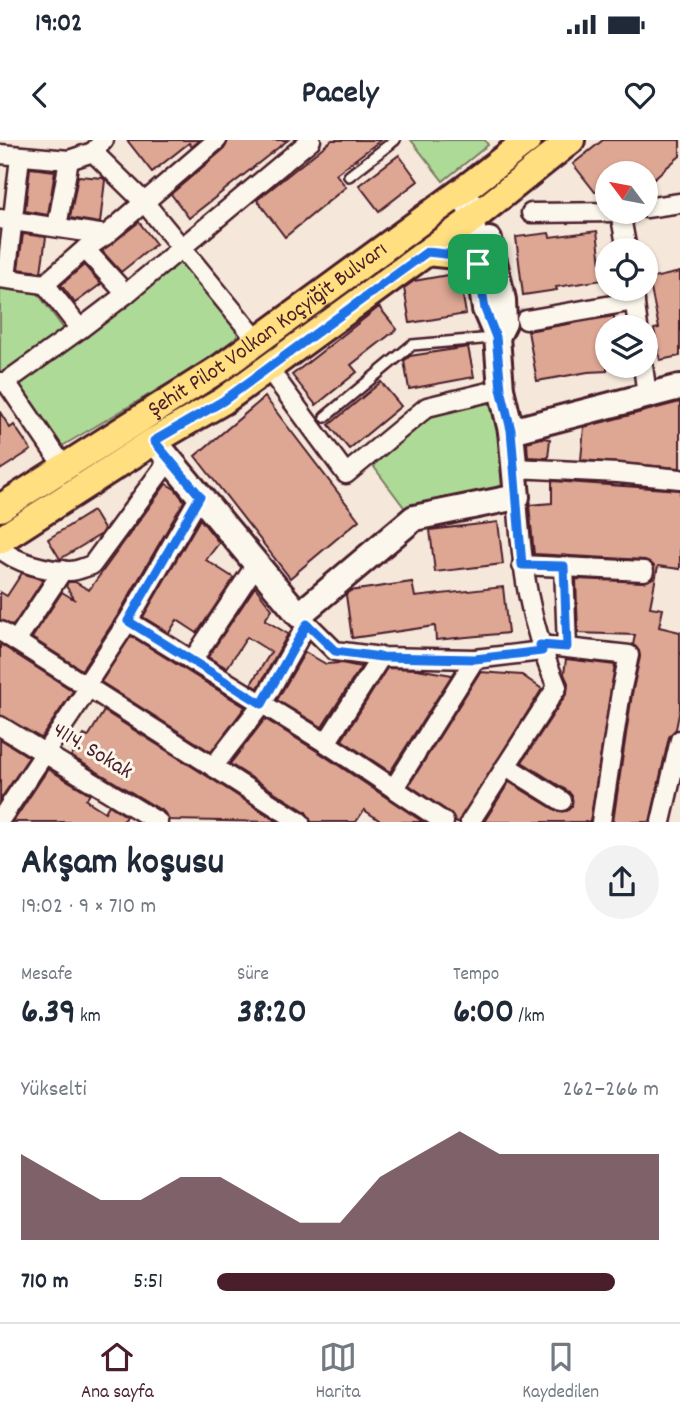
<!DOCTYPE html>
<html lang="tr">
<meta charset="utf-8">
<style>
body{margin:0;font-family:Dekko,sans-serif;background:#f2f2f3;color:#1f2937;height:100vh;display:flex;flex-direction:column;font-size:26px;white-space:nowrap}
*{box-sizing:border-box;margin:0}
p{font-size:23px;color:#747a83}
.icon{flex:none;width:38px;height:38px;fill:none;stroke:currentColor;stroke-width:2;stroke-linecap:round;stroke-linejoin:round}
.map{position:relative;height:682px;overflow:hidden}
.panel{display:flex;flex-direction:column;background:#fff;flex:1}
.panel>*{flex:none}
.needle{width:46px;rotate:302deg}
.buttons{position:absolute;left:595px;top:21px;display:grid;gap:14px}
.buttons a{display:grid;place-items:center;width:63px;height:63px;border-radius:50%;background:#fff;box-shadow:0 2px 5px #0004;font-size:35px}
.pin{position:absolute;display:grid;place-items:center;width:60px;height:60px;color:#fff;margin:-30px;border-radius:14px;box-shadow:0 4px 10px #0006}
.round{display:grid;place-items:center;flex:none;width:74px;height:74px;border-radius:37px;background:#f2f2f3}
.overview{display:flex;align-items:center;justify-content:space-between;height:119px;padding:0 21px}
h1{font-size:38px;font-weight:800;line-height:52px}
.figures{display:grid;grid-template-columns:repeat(3,1fr);gap:10px;height:119px;padding:7px 21px}
.figures div{display:grid;align-content:center}
.figures b{font-size:35px;font-weight:800}
.figures small{font-size:19px;font-weight:400}
.figures p{font-size:19px}
.chart{height:196px;padding:14px 21px}
.chart p{display:flex;justify-content:space-between}
.chart svg{width:100%;height:126px;margin-top:7px;fill:#4a1f2b;opacity:.7}
ul{padding:0 21px;list-style:none;font-size:23px}
li{display:grid;grid-template-columns:112px 84px 1fr;align-items:center;height:52px}
li i{height:18px;border-radius:9px;background:#4a1f2b}
.status{display:flex;justify-content:space-between;align-items:center;height:49px;padding:0 35px;background:#fff;direction:ltr}
.status svg{height:19px;fill:currentColor}
header{display:flex;justify-content:space-between;align-items:center;height:91px;padding:0 21px;background:#fff;font-size:32px;font-weight:800}
.tabs{display:flex;justify-content:space-around;align-items:center;height:98px;border-top:2px solid #e0e1e3;background:#fff;font-size:19px;color:#747a83}
.tabs a{display:grid;justify-items:center;gap:4px}
.tabs .selected{color:#4a1f2b}
.map>svg:first-child{display:block}
</style>
<div class="status"><b>19:02</b><svg viewBox="0 0 49 12"><path d="M0 12V9h3v3zM5 12V6h3v6zM10 12V3h3v9zM15 12V0h3v12zM26 1h20v11H26zM47 4h2v5h-2z"/></svg></div>
<header><svg class="icon" aria-label="back" viewBox="0 0 24 24"><path d="M15 5l-7 7 7 7"/></svg>Pacely<svg class="icon" aria-label="heart" viewBox="0 0 24 24"><path d="M12 20l-8-8c-3-5 5-10 8-4 3-6 11-1 8 4z"/></svg></header>
<div class="map">
<svg width="680" height="682" viewBox="0 0 680 682">
<rect width="100%" height="100%" fill="#f5e7da"/>
<filter id="ink" filterUnits="userSpaceOnUse"><feTurbulence type="fractalNoise" baseFrequency=".0143" numOctaves="2"/><feDisplacementMap in="SourceGraphic" scale="14" xChannelSelector="R" yChannelSelector="G"/><feConvolveMatrix kernelMatrix="1 2 1 2 8 2 1 2 1" color-interpolation-filters="sRGB"/></filter>
<g filter="url(#ink)">
<g fill="#aeda98" stroke="#7c7c62" stroke-width="2">
<polygon points="411,0 485,0 488,5 443,41"/>
<polygon points="187,117 248,196 57,309 0,238 0,146 36,151 75,204"/>
<polygon points="496,260 506,352 409,374 371,323 435,274"/>
</g>
<g fill="#dda794" stroke="#4a1f2b" stroke-width="2">
<polygon points="127,0 200,0 192,7 189,3 152,32"/>
<polygon points="228,0 288,0 189,78 171,54 224,9"/>
<polygon points="332,0 381,0 336,34 346,47 285,97 257,60"/>
<polygon points="603,0 680,0 680,16 646,45 646,33 607,33 607,51 595,52 573,24"/>
<polygon points="399,15 418,41 379,71 359,45"/>
<polygon points="30,28 55,31 48,75 25,71"/>
<polygon points="78,36 103,38 105,40 100,83 70,78"/>
<polygon points="139,82 156,104 121,132 102,111"/>
<polygon points="597,91 603,140 556,147 557,150 523,155 516,97 549,93 550,97"/>
<polygon points="23,94 46,97 41,132 18,129"/>
<polygon points="84,125 101,144 75,163 61,145"/>
<polygon points="680,132 680,216 660,220 654,189 659,188 649,139"/>
<polygon points="459,133 466,174 410,183 404,148 414,141"/>
<polygon points="379,167 397,189 351,225 357,232 316,265 292,235"/>
<polygon points="614,176 615,187 607,187 607,231 588,232 537,241 528,191"/>
<polygon points="468,207 474,237 409,249 404,221 410,216"/>
<polygon points="381,242 401,266 349,309 329,285"/>
<polygon points="265,257 359,380 290,438 195,316"/>
<polygon points="680,262 680,328 581,320 584,287"/>
<polygon points="0,272 10,288 14,285 31,310 0,330"/>
<polygon points="542,298 550,299 548,318 528,317 527,302"/>
<polygon points="552,341 680,350 680,429 658,426 650,467 663,469 659,487 680,492 680,569 676,589 669,597 650,682 613,682 632,554 640,517 639,511 633,505 635,495 578,493 576,439 644,442 653,438 654,426 645,420 534,414 529,365 552,363"/>
<polygon points="166,344 175,349 184,361 118,475 82,530 32,498 62,452 75,460 66,446 68,442 75,442 89,450"/>
<polygon points="93,371 104,389 100,395 60,419 48,399"/>
<polygon points="200,379 219,403 206,420 234,438 197,493 177,480 169,493 143,477"/>
<polygon points="498,382 503,424 435,432 430,390"/>
<polygon points="22,433 43,440 13,486 0,480 0,452 7,456"/>
<polygon points="412,442 415,457 503,447 508,493 436,500 435,486 352,498 346,455 350,451"/>
<polygon points="255,447 272,469 265,480 288,494 258,548 251,544 271,512 247,497 227,528 208,517"/>
<polygon points="131,496 245,567 211,612 101,542"/>
<polygon points="0,504 73,551 41,598 0,575"/>
<polygon points="305,512 326,524 341,523 361,527 322,587 277,560"/>
<polygon points="566,519 615,525 590,682 484,682 509,642 557,671 567,671 572,666 572,656 569,652 522,622 567,553 568,543 564,534"/>
<polygon points="387,528 417,529 452,535 390,632 342,600"/>
<polygon points="480,532 522,535 542,549 459,682 455,682 450,673 409,645"/>
<polygon points="104,571 207,636 278,682 169,680 164,672 71,616 84,595 88,597"/>
<polygon points="265,579 320,613 423,682 382,682 364,670 356,682 311,682 306,672 230,624"/>
<polygon points="0,599 29,617 0,660"/>
<polygon points="48,629 90,654 86,660 105,672 109,665 126,676 123,682 13,682"/>
</g>
<g fill="none" stroke-linecap="round" stroke-linejoin="round">
<defs>
<g id="lane">
<polyline points="349,36 395,0"/>
<polyline points="325,277 412,205 493,198"/>
</g>
<g id="street">
<polyline points="93,12 144,62 257,200"/>
<polyline points="0,14 69,20 93,12 104,0"/>
<polyline points="646,68 680,63"/>
<polyline points="620,72 627,110"/>
<polyline points="531,73 619,72"/>
<polyline points="0,79 106,95 217,0"/>
<polyline points="57,87 69,20"/>
<polyline points="85,109 126,154"/>
<polyline points="0,138 45,144 85,109 106,95"/>
<polyline points="6,138 20,17"/>
<polyline points="45,144 80,189 126,154 311,0"/>
<polyline points="633,149 638,187"/>
<polyline points="526,180 635,161"/>
<polyline points="643,226 647,255"/>
<polyline points="268,228 346,334 427,267 501,249"/>
<polyline points="0,242 6,242 80,189"/>
<polyline points="6,242 64,327"/>
<polyline points="514,328 618,333 680,339"/>
<path d="M517,357C522,428 528,480 557,547L506,626L562,661"/>
<path d="M0,408C15,423 49,431 70,431C77,431 85,427 92,425L169,320"/>
<polyline points="522,425 644,431"/>
<polyline points="564,426 567,507"/>
<polyline points="299,475 335,511 381,517 475,519 542,511"/>
<polyline points="128,481 326,603 444,682"/>
<polyline points="0,491 300,682"/>
<polyline points="16,501 63,430"/>
<polyline points="540,505 629,515 621,552 601,682"/>
<polyline points="192,521 257,423"/>
<polyline points="86,545 128,481 200,356"/>
<polyline points="0,586 158,682"/>
<polyline points="326,603 381,517"/>
<polyline points="213,627 262,564 307,484"/>
<polyline points="394,648 475,519"/>
<polyline points="0,680 89,547"/>
<polyline points="470,682 506,626"/>
<polyline points="661,682 680,600"/>
</g>
<g id="secondary">
<polyline points="489,100 503,160 504,183 497,197"/>
<polyline points="511,291 680,247"/>
<polyline points="154,301 299,475 414,378 517,357 511,291 501,249 497,197 485,169 469,62"/>
</g>
<g id="primary">
<polyline points="427,112 455,115 478,124"/>
<path id="s1" d="M0,368L222,227L466,48L528,0"/>
<polyline points="0,400 154,301 223,261 471,80 571,0"/>
</g>
</defs>
<use href="#lane" stroke="#4a1f2b" stroke-width="14"/>
<use href="#street" stroke="#4a1f2b" stroke-width="23"/>
<use href="#secondary" stroke="#4a1f2b" stroke-width="30"/>
<use href="#primary" stroke="#4a1f2b" stroke-width="32"/>
<use href="#lane" stroke="#fbf7ec" stroke-width="9"/>
<use href="#street" stroke="#fbf7ec" stroke-width="18"/>
<use href="#secondary" stroke="#fbf7ec" stroke-width="24"/>
<use href="#primary" stroke="#ffdf80" stroke-width="26"/>
</g>
</g>
<g fill="none" stroke-linecap="round" stroke-linejoin="round" filter="url(#ink)">
<defs>
<polygon id="route" points="427,112 455,115 478,124 485,169 496,197 501,249 511,290 522,425 564,426 567,507 540,505 542,511 475,519 381,517 335,511 307,484 262,564 128,481 200,356 154,301 223,261"/>
</defs>
<use href="#route" stroke="#fff" stroke-width="14"/>
<use href="#route" stroke="#1a73e8" stroke-width="9"/>
</g>
<g text-anchor="middle" dominant-baseline="central" stroke-width="6" stroke-linejoin="round" paint-order="stroke">
<g font-size="23" fill="#4a1f2b" stroke="#fbf7ec">
<text stroke="none"><textPath href="#s1" startOffset="322">Şehit Pilot Volkan Koçyiğit Bulvarı</textPath></text>
<text transform="translate(92 612) rotate(31)">4114. Sokak</text>
</g>
</g>
</svg>
<div class="buttons">
<a><svg class="needle" viewBox="-14 -14 28 28"><path d="M0-13l5 13h-10z" fill="#e53935"/><path d="M0 13l5-13h-10z" fill="#747a83"/></svg></a>
<a><svg class="icon" aria-label="locate" viewBox="0 0 24 24"><circle cx="12" cy="12" r="6"/><path d="M12 2v4M12 18v4M2 12h4M18 12h4"/></svg></a>
<a><svg class="icon" aria-label="layers" viewBox="0 0 24 24"><path d="M12 4l9 5-9 5-9-5zM3 14l9 5 9-5"/></svg></a>
</div>
<div class="pin" style="left:478px;top:124px;background:#1e9e55"><svg class="icon" aria-label="arrive" viewBox="0 0 24 24"><path d="M6 21V4h12l-3 4 3 4H6"/></svg></div>
</div>
<section class="panel">
<div class="overview"><div><h1>Akşam koşusu</h1><p>19:02 · 9 × 710 m</p></div><a class="round"><svg class="icon" aria-label="share" viewBox="0 0 24 24"><path d="M12 15V3M7 8l5-5 5 5M5 13v7h14v-7"/></svg></a></div>
<div class="figures">
<div><p>Mesafe</p><b>6.39<small> km</small></b></div>
<div><p>Süre</p><b>38:20</b></div>
<div><p>Tempo</p><b>6:00<small> /km</small></b></div>
</div>
<div class="chart"><p><span>Yükselti</span>262–266 m</p>
<svg viewBox="0 0 160 44" preserveAspectRatio="none"><path d="M0 44V14L10 22L20 30L30 30L40 22L50 22L60 30L70 38L80 38L90 22L100 14L110 6L120 14L130 14L140 14L150 14L160 14V44z"/></svg>
</div>
<ul>
<li><b>710 m</b>5:51<i style="width:90%"></i></li>
</ul>
</section>
<nav class="tabs">
<a class="selected"><svg class="icon" aria-label="home" viewBox="0 0 24 24"><path d="M3 11l9-7 9 7M6 9v11h12V9"/></svg>Ana sayfa</a>
<a><svg class="icon" aria-label="map" viewBox="0 0 24 24"><path d="M3 6l6-2 6 2 6-2v14l-6 2-6-2-6 2zM9 4v14M15 6v14"/></svg>Harita</a>
<a><svg class="icon" aria-label="saved" viewBox="0 0 24 24"><path d="M7 4h10v16l-5-4-5 4z"/></svg>Kaydedilen</a>
</nav>
